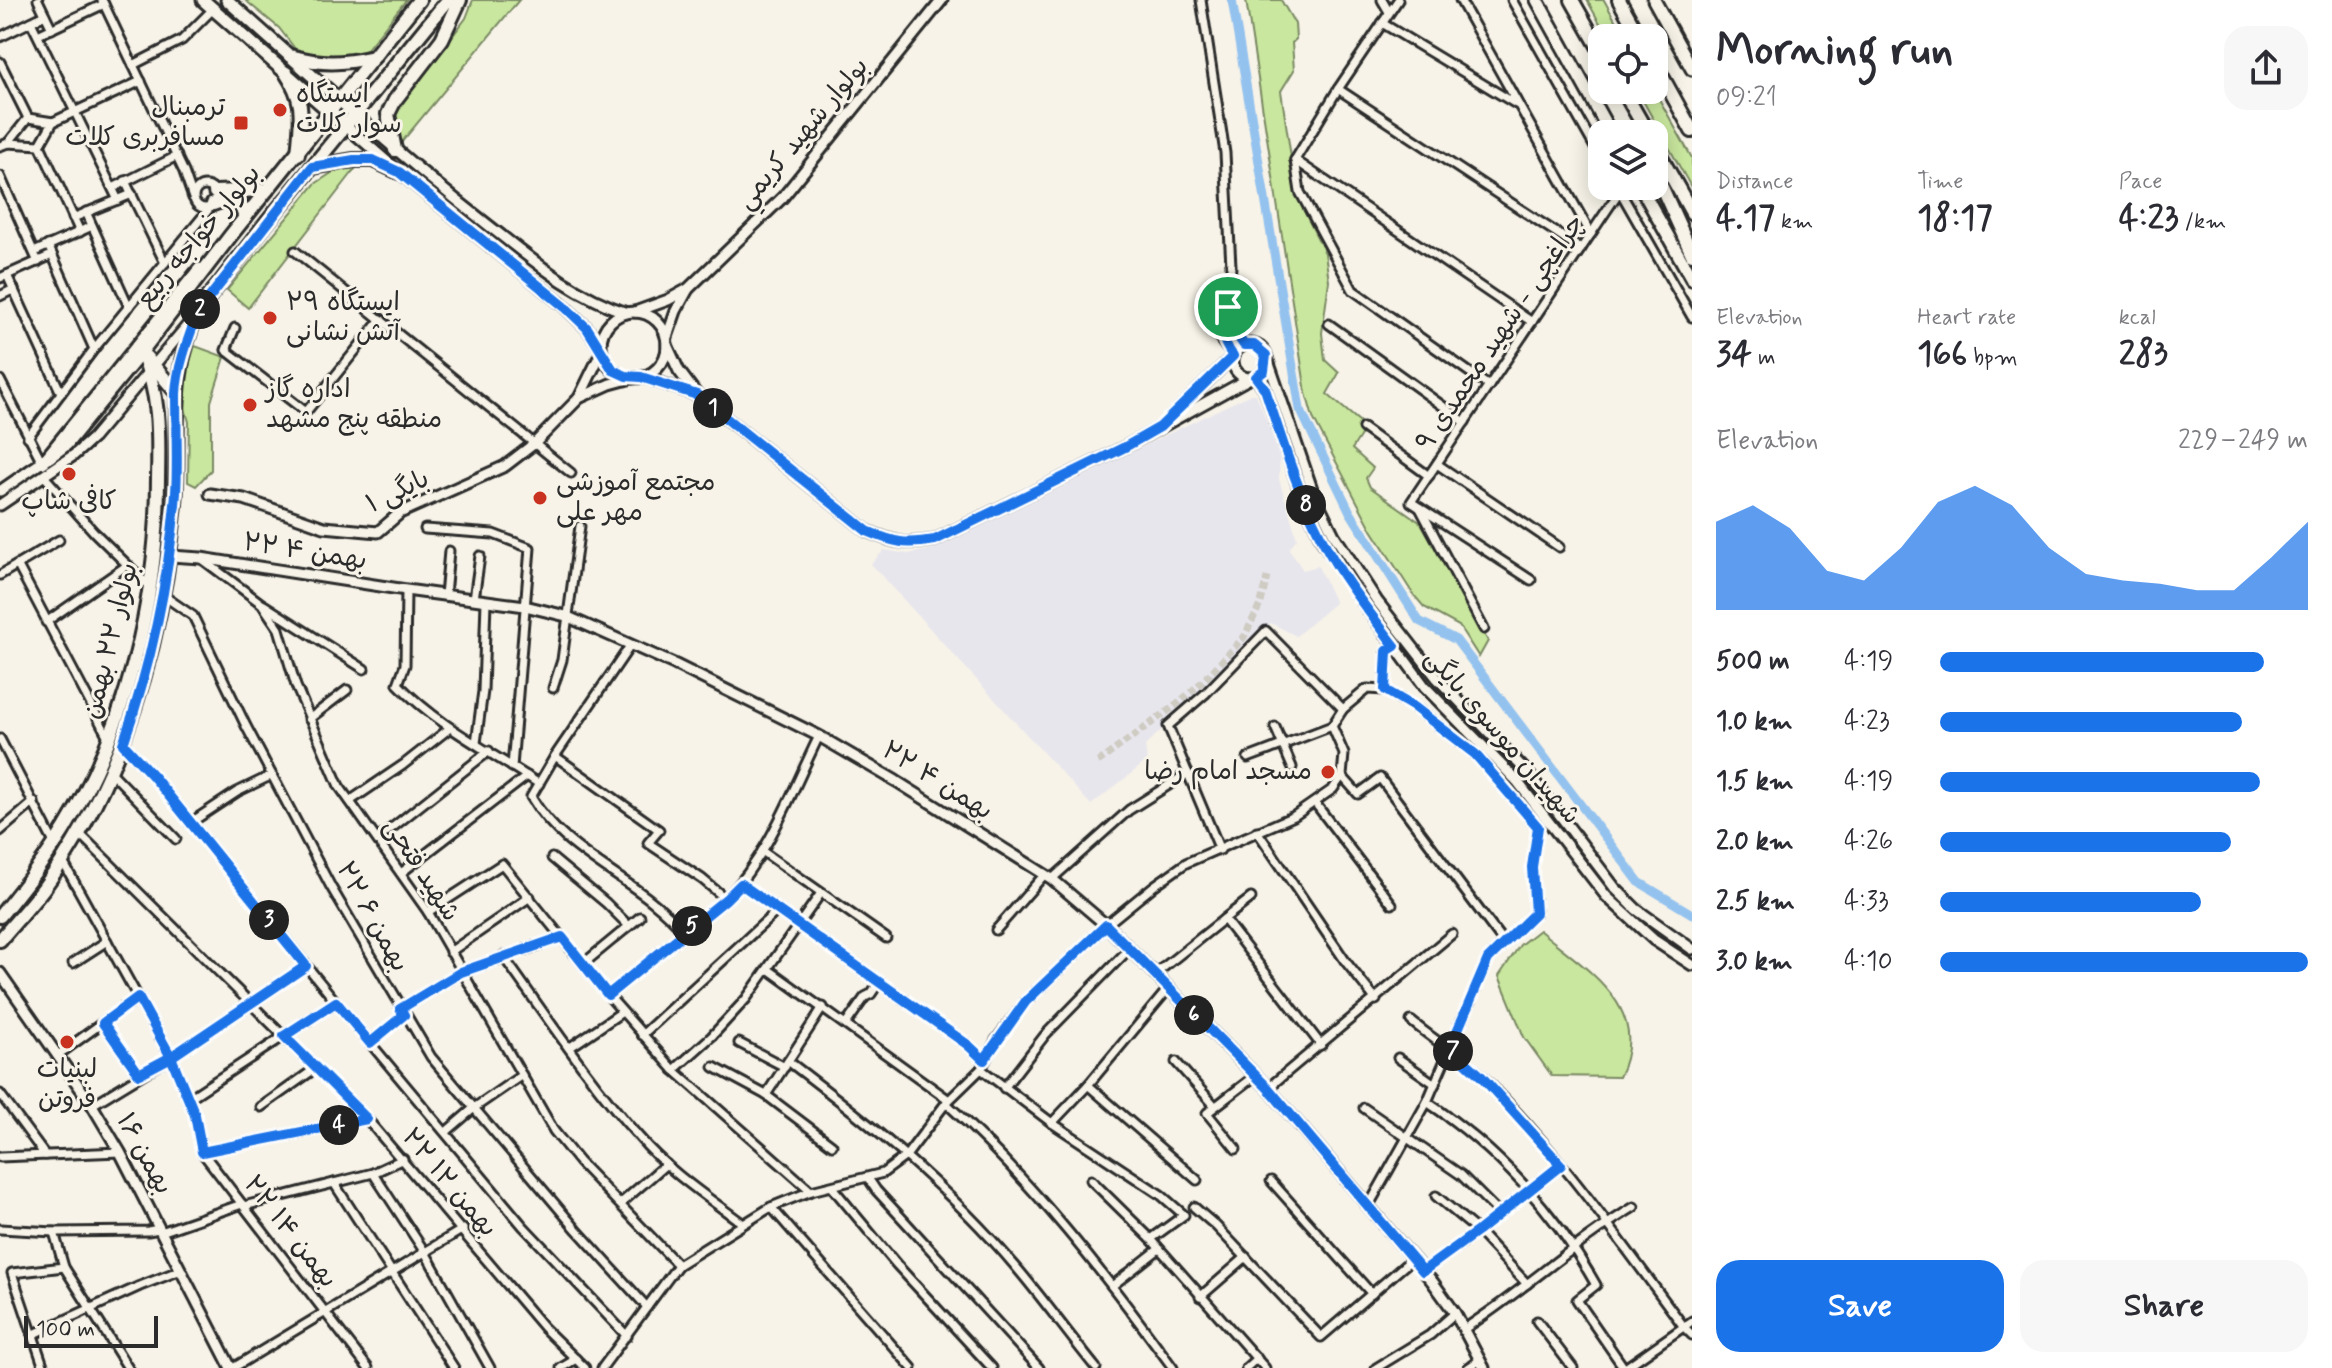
<!DOCTYPE html>
<meta charset="utf-8">
<style>
body{margin:0;font-family:Mynerve,"Playpen Sans Arabic",sans-serif;background:#f7f7f7;color:#2b2b33;height:100vh;display:flex;flex-direction:column;font-size:30px;white-space:nowrap}
*{box-sizing:border-box;margin:0}
p{font-size:26px;color:#7c7c81}
.icon{flex:none;width:44px;height:44px;fill:none;stroke:currentColor;stroke-width:2;stroke-linecap:round;stroke-linejoin:round}
.map{position:relative;flex:1;overflow:hidden}
.side{display:flex;flex-direction:column;background:#fff;width:640px}
.side>*{flex:none}
.controls{position:absolute;left:1588px;top:24px;display:grid;gap:16px}
.controls a{display:grid;place-items:center;width:80px;height:80px;border-radius:16px;background:#fff;box-shadow:0 4px 20px #0003;font-size:40px}
.scale{position:absolute;left:24px;bottom:20px;width:134px;box-sizing:border-box;padding-left:8px;border:4px solid #2b2b2b;border-top:0;font-size:22px;line-height:28px;white-space:nowrap;color:#2b2b2b;-webkit-text-stroke:6px #f7f3e8;paint-order:stroke}
.pin{position:absolute;display:grid;place-items:center;width:68px;height:68px;color:#fff;margin:-34px;border:4px solid #fff;border-radius:50%;box-shadow:0 2px 8px #0007}
.km{position:absolute;width:40px;height:40px;margin:-20px;border-radius:50%;background:#222;color:#fff;font-size:22px;line-height:40px;text-align:center}
.round{display:grid;place-items:center;flex:none;width:84px;height:84px;border-radius:24px;background:#f7f7f7}
.summary{display:flex;align-items:center;justify-content:space-between;height:136px;padding:0 24px}
h1{font-size:44px;font-weight:700;line-height:60px}
.figures{display:grid;grid-template-columns:repeat(3,1fr);gap:12px;height:136px;padding:8px 24px}
.figures div{display:grid;align-content:center}
.figures b{font-size:34px;font-weight:700}
.figures small{font-size:22px;font-weight:400}
.figures p{font-size:22px}
.chart{height:224px;padding:16px 24px}
.chart p{display:flex;justify-content:space-between}
.chart svg{width:100%;height:144px;margin-top:8px;fill:#1a73e8;opacity:.7}
.cta{display:flex;gap:16px;margin-top:auto;padding:16px 24px}
.cta a{flex:1;height:92px;border-radius:24px;background:#1a73e8;color:#fff;font-size:32px;font-weight:700;line-height:92px;text-align:center}
.cta a+a{background:#f7f7f7;color:#2b2b33}
ul{padding:0 24px;list-style:none;font-size:26px}
li{display:grid;grid-template-columns:128px 96px 1fr;align-items:center;height:60px}
li i{height:20px;border-radius:10px;background:#1a73e8}
main{display:flex;flex:1;min-height:0}
.map>svg:first-child{display:block}
</style>
<main>
<div class="map">
<svg width="1692" height="1368" viewBox="0 0 1692 1368">
<rect width="100%" height="100%" fill="#f7f3e8"/>
<filter id="ink" filterUnits="userSpaceOnUse"><feTurbulence type="fractalNoise" baseFrequency=".0125" numOctaves="2"/><feDisplacementMap in="SourceGraphic" scale="16" xChannelSelector="R" yChannelSelector="G"/><feConvolveMatrix kernelMatrix="1 2 1 2 8 2 1 2 1" color-interpolation-filters="sRGB"/></filter>
<g filter="url(#ink)">
<polygon fill="#e8e6ed" points="1251,394 1256,394 1280,453 1279,479 1297,538 1289,549 1303,570 1318,566 1335,603 1296,636 1271,623 1145,746 1147,761 1091,805 871,564 884,550 908,554 928,550"/>
<g fill="#c9e79e" stroke="#7a8964" stroke-width="2">
<polygon points="245,0 406,0 366,50 353,58 316,59 296,50 279,28"/>
<polygon points="473,0 519,0 401,143 396,127 395,113 466,18"/>
<polygon points="1246,0 1281,0 1295,24 1296,39 1292,43 1294,70 1281,91 1297,197 1325,253 1329,281 1322,333 1325,360 1339,373 1327,394 1366,427 1352,449 1373,468 1366,478 1370,487 1421,523 1488,641 1479,657 1459,626 1424,607 1413,594 1372,530 1313,418 1306,393"/>
<polygon points="1587,0 1604,0 1625,38 1608,38"/>
<polygon points="1637,90 1654,90 1692,158 1692,189"/>
<polygon points="356,168 248,308 227,290 315,184 336,170"/>
<polygon points="195,346 225,357 211,402 211,470 196,486 188,482 189,422 180,391"/>
<path d="M1539,930C1585,969 1654,1007 1619,1077L1552,1076L1524,1037L1499,976L1520,945Z"/>
</g>
<g fill="none" stroke-linecap="round" stroke-linejoin="round">
<polyline stroke="#94c2ef" stroke-width="9" points="1232,0 1300,409 1350,512 1419,621 1456,640 1639,882 1692,914"/>
<polyline stroke="#cecbc2" stroke-width="7" stroke-dasharray="7 3.5" stroke-linecap="butt" points="1098,762 1176,705 1203,681 1244,637 1261,603 1267,577"/>
<defs>
<g id="minor">
<polyline points="38,0 52,29"/>
<polyline points="102,0 184,172 193,198"/>
<polyline points="1201,0 1225,153 1231,266 1228,307 1222,327 1222,342 1233,356"/>
<polyline points="1382,0 1389,12"/>
<polyline points="1460,0 1591,234"/>
<polyline points="1512,0 1602,160"/>
<polyline points="31,22 118,200"/>
<polyline points="1382,23 1516,104"/>
<polyline points="38,35 104,4"/>
<polyline points="0,37 45,15"/>
<polyline points="0,62 28,118"/>
<polyline points="133,65 182,40 213,9"/>
<polyline points="1338,89 1581,249"/>
<polyline points="8,143 28,118 53,122 141,81"/>
<polyline points="40,145 80,232"/>
<polyline points="0,146 8,143 40,145 53,122"/>
<polyline points="1295,160 1300,192 1353,290 1489,386"/>
<polyline points="1295,160 1532,322"/>
<polyline points="1295,160 1338,89 1398,0"/>
<polyline points="0,176 38,262"/>
<polyline points="125,181 165,263"/>
<circle cx="205" cy="197" r="11"/>
<polyline points="1617,186 1692,317"/>
<polyline points="113,188 177,156"/>
<polyline points="86,212 129,307"/>
<polyline points="73,218 132,194"/>
<polyline points="48,245 94,349"/>
<polyline points="295,251 571,473"/>
<polyline points="34,252 92,226"/>
<polyline points="7,275 61,393"/>
<polyline points="0,278 52,255"/>
<polyline points="0,296 14,289"/>
<polyline points="1229,310 1234,331 1244,345"/>
<polyline points="1329,324 1465,422"/>
<polyline points="235,328 226,350 306,412 381,319"/>
<polyline points="0,380 42,462"/>
<polyline points="1363,428 1429,476"/>
<polyline points="28,437 94,349 213,204"/>
<polyline points="1437,464 1559,547"/>
<polyline points="44,476 94,532 150,587"/>
<polyline points="1420,508 1484,629"/>
<polyline points="425,529 493,534 530,548 512,767"/>
<polyline points="202,559 262,604 279,629 296,686 339,786 428,912 554,1131 579,1162 678,1265"/>
<polyline points="18,566 108,737"/>
<polyline points="0,575 59,540"/>
<polyline points="1531,580 1411,502 1623,186"/>
<path d="M406,590L405,665L398,684C438,726 491,752 539,784"/>
<polyline points="164,596 193,616 246,726 331,887 431,1057 577,1230 647,1307"/>
<polyline points="445,596 449,551"/>
<polyline points="474,599 480,556"/>
<polyline points="264,605 364,669"/>
<polyline points="46,622 126,566"/>
<path d="M630,646L555,756L531,797C567,858 640,879 684,932"/>
<polyline points="553,688 562,660 580,526"/>
<polyline points="1385,690 1387,651 1395,646"/>
<polyline points="309,719 347,690"/>
<polyline points="1275,727 1292,767"/>
<polyline points="0,739 54,843"/>
<polyline points="476,743 483,691 486,601"/>
<polyline points="123,744 153,776 336,1002 523,1226 627,1336"/>
<polyline points="555,756 659,830 648,843 702,879 726,899"/>
<polyline points="1248,758 1332,726"/>
<polyline points="111,772 176,839"/>
<polyline points="1342,776 1358,794 1380,778 1504,943"/>
<polyline points="350,801 403,765 450,728"/>
<polyline points="1315,803 1392,904"/>
<polyline points="190,823 237,792 272,775"/>
<polyline points="0,831 34,802"/>
<polyline points="1257,831 1346,962 1376,1000"/>
<polyline points="79,833 367,1119 544,1328 585,1368"/>
<polyline points="378,839 489,751"/>
<polyline points="1220,850 1168,726 1206,693 1266,631 1343,709"/>
<polyline points="762,851 886,938"/>
<polyline points="552,858 606,903 629,926"/>
<polyline points="62,860 171,1057 195,1115 202,1152 368,1368"/>
<polyline points="401,873 527,776"/>
<polyline points="1052,879 1129,810 1188,773"/>
<polyline points="741,884 968,1045 984,1060"/>
<polyline points="428,912 502,864 608,995 674,1070 811,1191"/>
<polyline points="1224,919 1251,898"/>
<polyline points="996,930 1045,874"/>
<polyline points="450,952 530,897"/>
<path d="M503,956C547,1017 589,1081 639,1137C668,1171 706,1196 742,1223"/>
<polyline points="73,963 107,941"/>
<polyline points="583,964 640,917"/>
<polyline points="768,969 949,1100"/>
<polyline points="1154,975 1224,919 1321,1045"/>
<path d="M608,995L726,899C769,855 792,791 819,736"/>
<polyline points="400,1009 461,972 562,937"/>
<path d="M1411,1021C1435,1041 1461,1056 1484,1078C1559,1153 1621,1242 1684,1327L1692,1335"/>
<polyline points="103,1023 139,1074"/>
<polyline points="846,1024 865,997 871,994 879,982"/>
<polyline points="642,1035 778,910"/>
<polyline points="370,1043 404,1015"/>
<polyline points="739,1043 785,1067"/>
<polyline points="569,1048 622,1012"/>
<polyline points="58,1055 138,997"/>
<polyline points="1398,1058 1435,1084"/>
<path d="M788,1061C870,1123 950,1189 1016,1267C1044,1300 1069,1335 1096,1368"/>
<polyline points="1176,1062 1215,1106"/>
<polyline points="714,1067 766,1095 832,1145"/>
<polyline points="981,1069 1052,1123 1161,1195 1184,1215 1151,1239"/>
<polyline points="674,1070 712,1036 746,999 821,893"/>
<polyline points="1088,1085 1197,1180"/>
<polyline points="1004,1088 1045,1035 1129,949"/>
<polyline points="1268,1088 1452,934"/>
<polyline points="0,1094 45,1155"/>
<polyline points="766,1095 823,1007"/>
<polyline points="188,1099 336,1002"/>
<path d="M1427,1102C1497,1148 1555,1212 1596,1285L1577,1300L1624,1368"/>
<path d="M946,1103C1033,1182 1104,1273 1173,1368"/>
<polyline points="92,1105 171,1057 306,966"/>
<polyline points="261,1107 316,1068"/>
<polyline points="1364,1108 1461,1175 1499,1213"/>
<polyline points="1052,1123 1088,1085 1168,989"/>
<polyline points="446,1132 474,1108 522,1075"/>
<polyline points="1236,1149 1207,1113 1255,1076"/>
<polyline points="202,1152 367,1119"/>
<polyline points="0,1157 120,1152"/>
<polyline points="373,1173 426,1254 490,1368"/>
<polyline points="868,1178 876,1190 1039,1368"/>
<polyline points="1091,1180 1151,1239 1265,1368"/>
<polyline points="1271,1181 1372,1294"/>
<polyline points="334,1183 454,1368"/>
<polyline points="832,1187 897,1265 992,1368"/>
<polyline points="1436,1196 1478,1231 1527,1284"/>
<polyline points="620,1204 666,1164"/>
<polyline points="244,1206 373,1173 403,1159"/>
<polyline points="771,1207 912,1368"/>
<polyline points="1194,1207 1216,1226 1321,1337 1412,1259"/>
<polyline points="0,1229 54,1232 148,1231 159,1229"/>
<polyline points="54,1232 64,1267 128,1368"/>
<polyline points="161,1232 242,1204"/>
<polyline points="1423,1271 1478,1231 1561,1165"/>
<polyline points="1112,1286 1159,1249"/>
<polyline points="1200,1297 1246,1257"/>
<polyline points="1537,1321 1573,1368"/>
<path d="M1464,1329C1523,1291 1574,1243 1634,1207"/>
<polyline points="32,1335 140,1286 181,1270"/>
<polyline points="44,1368 12,1273 64,1267"/>
<polyline points="233,1368 463,1229"/>
<polyline points="561,1368 576,1359"/>
<polyline points="602,1368 678,1265 771,1207 811,1191 883,1173 906,1156 946,1103 981,1069 996,1040 1026,1001 1106,925 1155,885 1186,863 1294,816 1333,789 1342,776 1344,754 1332,726 1343,709 1367,689 1385,690 1414,707 1475,754 1538,827 1532,867 1535,913 1488,959 1427,1102 1368,1207"/>
<polyline points="1246,1368 1257,1358"/>
<polyline points="1376,1368 1430,1335 1455,1313"/>
<polyline points="1468,1368 1480,1360"/>
<polyline points="1625,1368 1692,1321"/>
</g>
<g id="tertiary">
<path d="M355,114C398,152 442,189 488,225C534,261 571,294 627,313"/>
<polyline points="635,312 668,300 688,289 783,197 942,0"/>
<circle cx="634" cy="345" r="33"/>
<polyline points="667,337 676,311 688,289"/>
<circle cx="1250" cy="361" r="17"/>
<path d="M667,345L679,371L697,395L867,531C895,543 905,545 935,540L1125,447L1250,378"/>
<polyline points="1266,355 1313,492 1334,535 1377,601 1437,678 1528,773 1615,888 1636,909 1692,949"/>
<polyline points="643,377 697,395"/>
<polyline points="1256,377 1265,389 1302,497 1323,542 1366,607 1425,687 1517,781 1606,896 1654,940 1692,965"/>
<polyline points="579,398 610,384 632,378"/>
<polyline points="1171,417 1233,356"/>
<polyline points="0,491 42,462 199,268"/>
<polyline points="210,494 244,499 324,527 378,532 400,513 505,466 535,443 579,398 602,351 587,328 565,307 399,172 346,126"/>
<polyline points="0,505 74,455 93,438 192,320"/>
<polyline points="170,556 201,558 406,590 525,606 566,616 674,664 819,736 896,781 1052,879 1106,925 1268,1088 1432,1281 1455,1313 1484,1368"/>
<polyline points="0,973 92,1105 120,1152 231,1368"/>
</g>
<g id="secondary">
<polyline points="203,0 346,126"/>
<polyline points="227,0 355,114"/>
<polyline points="1537,0 1611,134"/>
<polyline points="1654,0 1692,69"/>
<polyline points="1640,186 1692,279"/>
</g>
<g id="primary">
<path d="M290,56C323,65 341,64 374,57"/>
<path d="M286,73C306,103 301,119 298,154"/>
<polyline points="395,150 388,114 395,100 442,39 460,0"/>
<polyline points="312,167 354,160 373,160 399,172"/>
<polyline points="215,192 267,190"/>
<polyline points="213,204 230,198 241,206 245,218"/>
<polyline points="146,357 176,392"/>
<polyline points="42,462 66,444 141,352 231,235 419,0"/>
<path d="M0,916C23,888 46,859 65,828C128,724 158,598 158,478C159,433 160,393 141,352"/>
<path d="M0,940C14,923 30,906 43,889C126,776 162,641 175,504C180,440 168,372 198,313C204,301 215,290 223,279C244,252 265,224 287,198C341,132 394,66 448,0"/>
</g>
<g id="trunk">
<polyline points="1572,0 1602,53"/>
<polyline points="1619,0 1640,38"/>
<polyline points="1654,62 1692,131"/>
<polyline points="1623,90 1648,134"/>
<polyline points="1654,145 1692,213"/>
<polyline points="1654,170 1692,254"/>
</g>
</defs>
<use href="#minor" stroke="#2b2b2b" stroke-width="13"/>
<use href="#tertiary" stroke="#2b2b2b" stroke-width="15"/>
<use href="#secondary" stroke="#2b2b2b" stroke-width="17"/>
<use href="#primary" stroke="#2b2b2b" stroke-width="18"/>
<use href="#trunk" stroke="#2b2b2b" stroke-width="18"/>
<use href="#minor" stroke="#f7f3e8" stroke-width="7"/>
<use href="#tertiary" stroke="#f7f3e8" stroke-width="9"/>
<use href="#secondary" stroke="#f7f3e8" stroke-width="11"/>
<use href="#primary" stroke="#f7f3e8" stroke-width="12"/>
<use href="#trunk" stroke="#f7f3e8" stroke-width="12"/>
</g>
</g>
<g fill="none" stroke-linecap="round" stroke-linejoin="round" filter="url(#ink)">
<defs>
<path id="route" d="M1228,307C1222,330 1219,337 1233,356L1160,427L1125,447L935,540C905,545 895,543 867,531L697,395L641,377L626,376L613,370L587,328L565,307L399,172L373,160H354L312,167L198,312C189,337 177,367 176,394C176,427 178,460 176,493C169,579 152,662 123,744L153,776L306,966L171,1057L138,997L103,1023L139,1074L171,1057L195,1115L202,1152L367,1119L284,1036L336,1002L370,1043L404,1015L400,1009L461,972L562,937L608,995L726,899L741,884L968,1045L984,1060L1026,1001L1106,925L1268,1088L1423,1271L1478,1231L1561,1165L1482,1077L1450,1048L1488,959L1535,913L1532,867L1538,827L1475,754L1414,707L1385,690L1387,651L1395,646C1369,612 1341,577 1322,539C1297,491 1282,440 1265,389L1256,377L1264,371L1266,355L1254,345H1244L1234,331L1228,307"/>
</defs>
<use href="#route" stroke="#fff" stroke-width="16"/>
<use href="#route" stroke="#1a73e8" stroke-width="10"/>
</g>
<g fill="#c8321e" stroke="#f7f3e8" stroke-width="3">
<circle cx="280" cy="110" r="8"/>
<rect x="233" y="115" width="16" height="16" rx="4"/>
<circle cx="270" cy="318" r="8"/>
<circle cx="250" cy="405" r="8"/>
<circle cx="69" cy="474" r="8"/>
<circle cx="540" cy="498" r="8"/>
<circle cx="1328" cy="772" r="8"/>
<circle cx="67" cy="1042" r="8"/>
</g>
<g text-anchor="middle" dominant-baseline="central" stroke-width="6" stroke-linejoin="round" paint-order="stroke">
<g font-size="26" fill="#2b2b2b" stroke="#f7f3e8" text-anchor="start">
<text x="296" y="95">ایستگاه<tspan x="296" dy="30">سوار کلات</tspan></text>
<text x="225" y="108" text-anchor="end">ترمبنال<tspan x="225" dy="30">مسافربری کلات</tspan></text>
<text x="286" y="303">ایستگاه ۲۹<tspan x="286" dy="30">آتش نشانی</tspan></text>
<text x="266" y="390">اداره گاز<tspan x="266" dy="30">منطقه پنج مشهد</tspan></text>
<text x="556" y="483">مجتمع آموزشی<tspan x="556" dy="30">مهر علی</tspan></text>
<text x="69" y="502" text-anchor="middle">کافی شاپ</text>
<text x="1312" y="772" text-anchor="end">مسجد امام رضا</text>
<text x="67" y="1070" text-anchor="middle">لبنیات<tspan x="67" dy="30">فروتن</tspan></text>
</g>
<g font-size="26" fill="#2b2b2b" stroke="#f7f3e8">
<text transform="translate(803 134) rotate(-50)">بولوار شهيد كريمي</text>
<text transform="translate(199 237) rotate(-50)">بولوار خواجه ربیع</text>
<text transform="translate(1501 333) rotate(-56)">۹ چراغچی - شهید محمدی</text>
<text transform="translate(398 492) rotate(-26)">بایگی ۱</text>
<text transform="translate(305 552) rotate(9)">۲۲ بهمن ۴</text>
<text transform="translate(111 641) rotate(-76)">بولوار ۲۲ بهمن</text>
<text transform="translate(1502 737) rotate(49)">شهیدان موسوی بایگی</text>
<text transform="translate(937 781) rotate(32)">۲۲ بهمن ۴</text>
<text transform="translate(421 870) rotate(57)">شهید فتحی</text>
<text transform="translate(372 917) rotate(61)">۲۲ بهمن ۶</text>
<text transform="translate(144 1154) rotate(61)">بهمن ۱۶</text>
<text transform="translate(449 1183) rotate(50)">۲۲ بهمن ۱۲</text>
<text transform="translate(290 1232) rotate(52)">۲۲ بهمن ۱۴</text>
</g>
</g>
</svg>
<div class="controls">
<a><svg class="icon" aria-label="locate" viewBox="0 0 24 24"><circle cx="12" cy="12" r="6"/><path d="M12 2v4M12 18v4M2 12h4M18 12h4"/></svg></a>
<a><svg class="icon" aria-label="layers" viewBox="0 0 24 24"><path d="M12 4l9 5-9 5-9-5zM3 14l9 5 9-5"/></svg></a>
</div>
<div class="scale">100 m</div>
<div class="pin" style="left:1228px;top:307px;background:#1e9e55"><svg class="icon" aria-label="arrive" viewBox="0 0 24 24"><path d="M6 21V4h12l-3 4 3 4H6"/></svg></div>
<b class="km" style="left:713px;top:408px">1</b>
<b class="km" style="left:200px;top:309px">2</b>
<b class="km" style="left:269px;top:920px">3</b>
<b class="km" style="left:339px;top:1125px">4</b>
<b class="km" style="left:692px;top:926px">5</b>
<b class="km" style="left:1194px;top:1015px">6</b>
<b class="km" style="left:1453px;top:1051px">7</b>
<b class="km" style="left:1306px;top:505px">8</b>
</div>
<section class="side">
<div class="summary"><div><h1>Morning run</h1><p>09:21</p></div><a class="round"><svg class="icon" aria-label="share" viewBox="0 0 24 24"><path d="M12 15V3M7 8l5-5 5 5M5 13v7h14v-7"/></svg></a></div>
<div class="figures">
<div><p>Distance</p><b>4.17<small> km</small></b></div>
<div><p>Time</p><b>18:17</b></div>
<div><p>Pace</p><b>4:23<small> /km</small></b></div>
</div>
<div class="figures">
<div><p>Elevation</p><b>34<small> m</small></b></div>
<div><p>Heart rate</p><b>166<small> bpm</small></b></div>
<div><p>kcal</p><b>283</b></div>
</div>
<div class="chart"><p><span>Elevation</span>229–249 m</p>
<svg viewBox="0 0 160 44" preserveAspectRatio="none"><path d="M0 44V17L10 12L20 19L30 32L40 35L50 25L60 11L70 6L80 12L90 25L100 33L110 35L120 36L130 38L140 38L150 28L160 17V44z"/></svg>
</div>
<ul>
<li><b>500 m</b>4:19<i style="width:88%"></i></li>
<li><b>1.0 km</b>4:23<i style="width:82%"></i></li>
<li><b>1.5 km</b>4:19<i style="width:87%"></i></li>
<li><b>2.0 km</b>4:26<i style="width:79%"></i></li>
<li><b>2.5 km</b>4:33<i style="width:71%"></i></li>
<li><b>3.0 km</b>4:10<i style="width:100%"></i></li>
</ul>
<div class="cta"><a>Save</a><a>Share</a></div>
</section>
</main>
